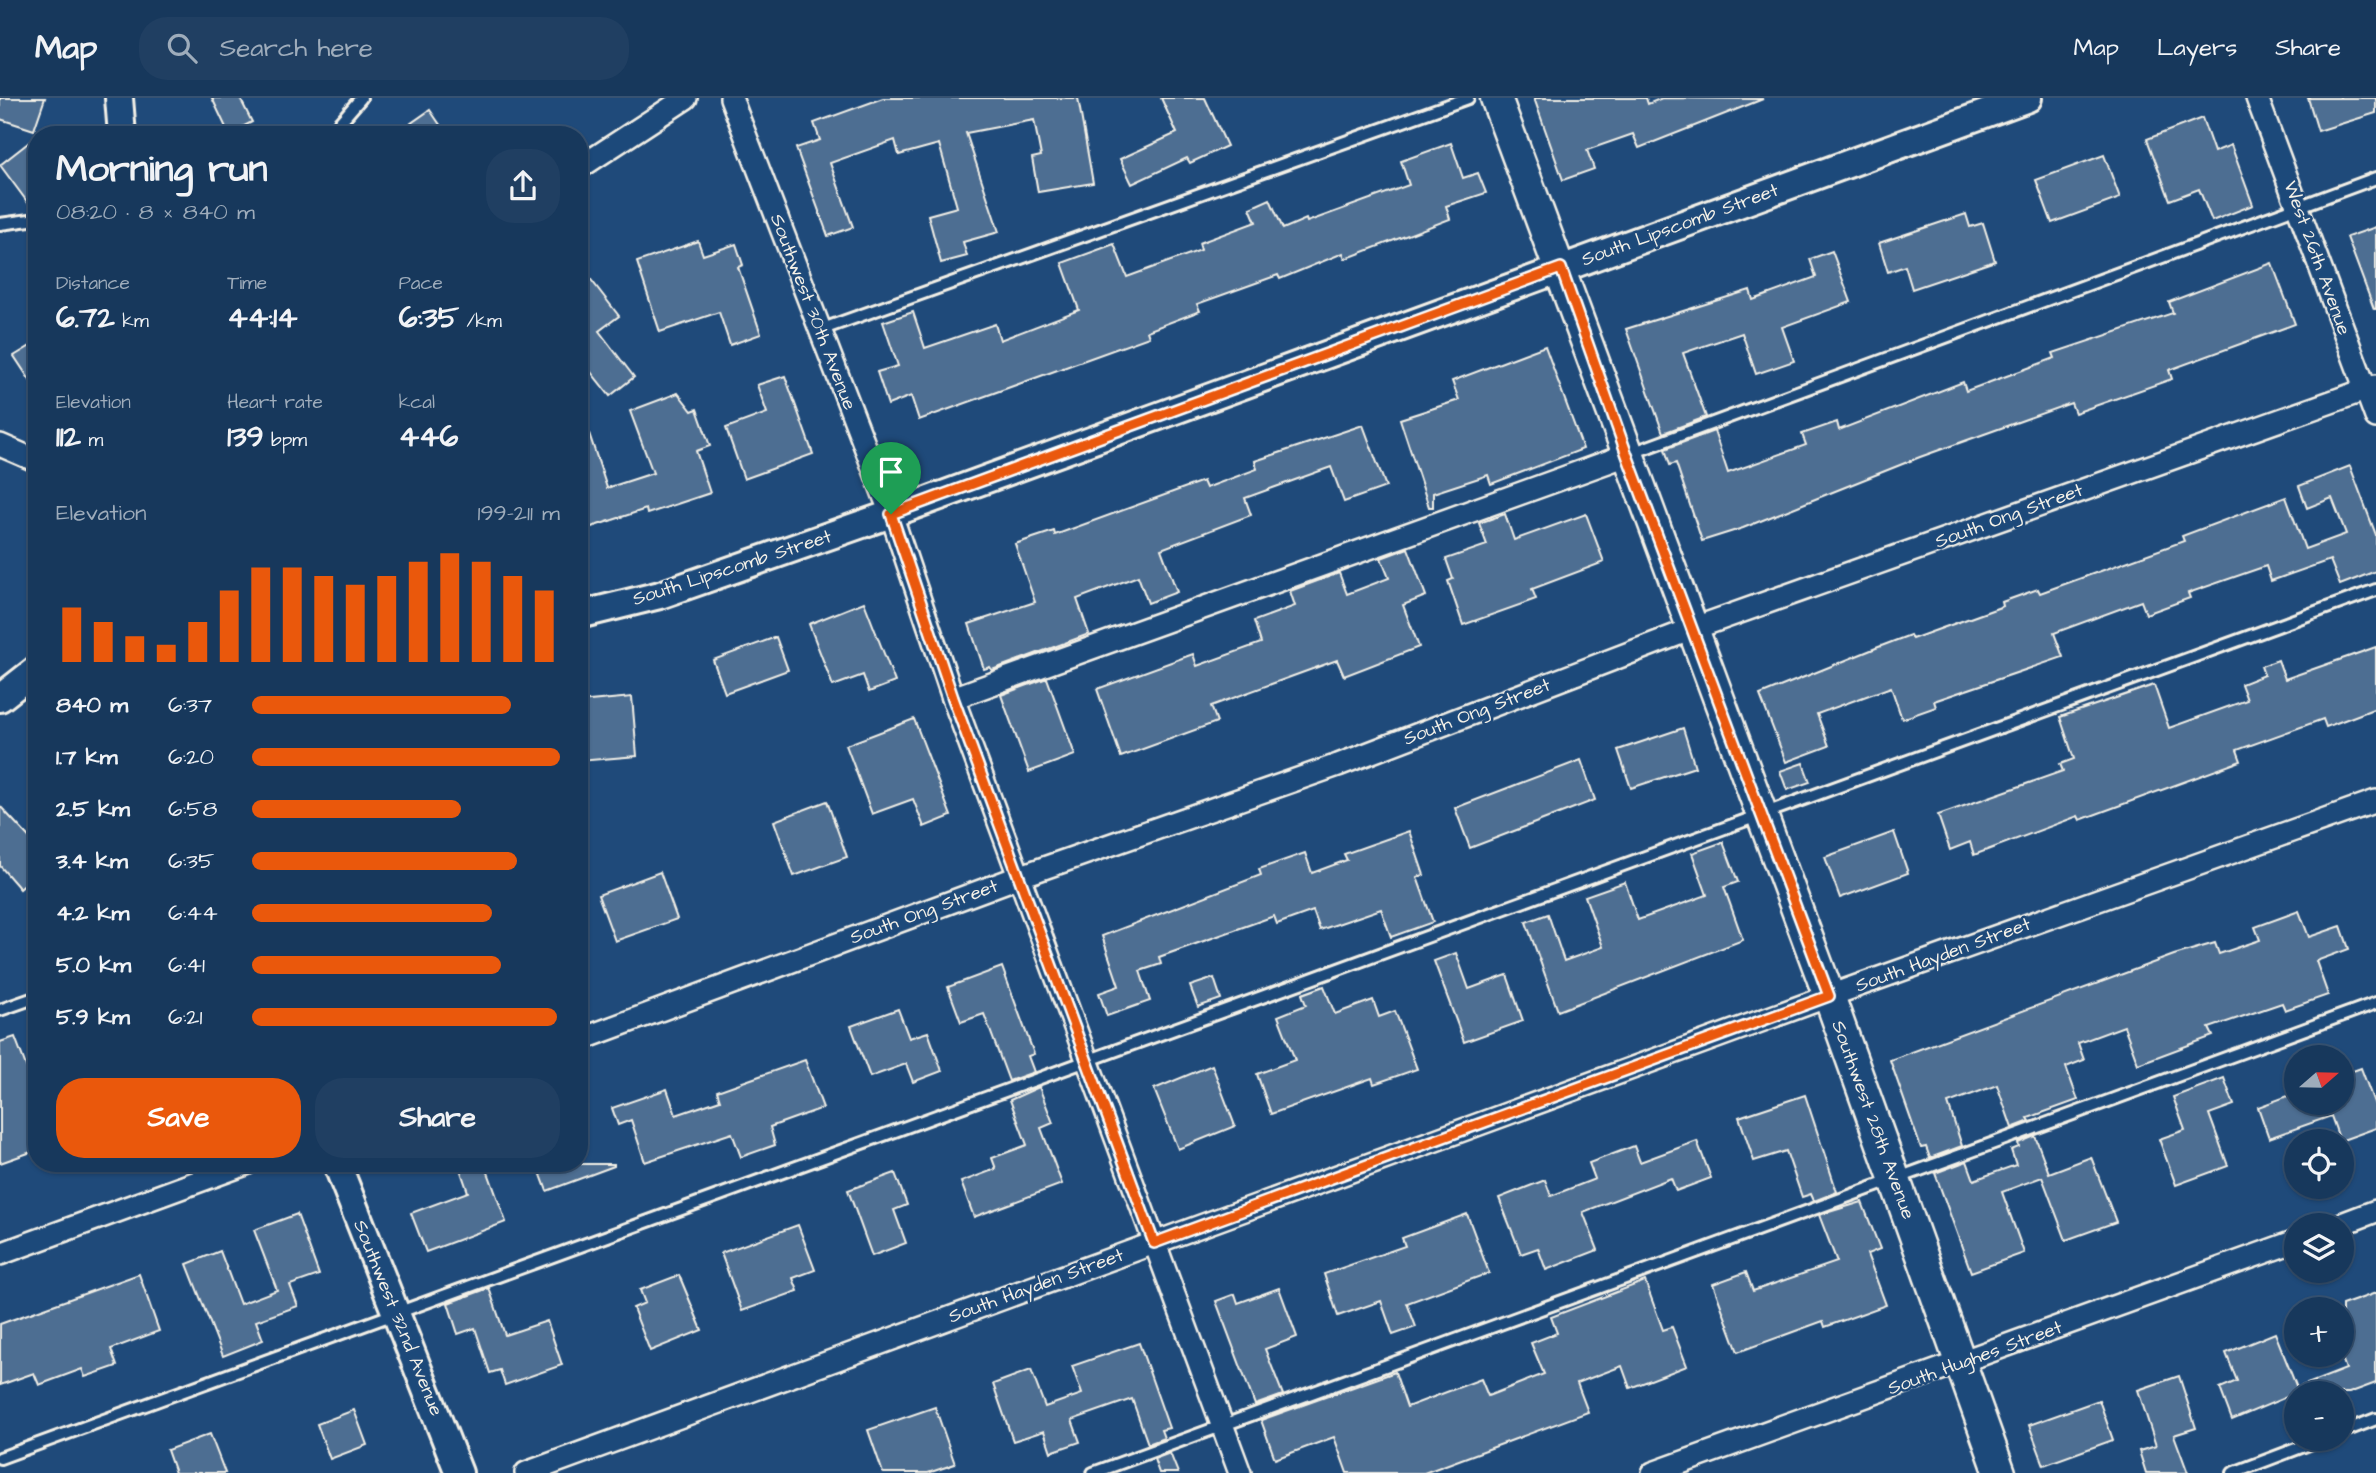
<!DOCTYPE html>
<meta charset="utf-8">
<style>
body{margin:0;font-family:"Architects Daughter",sans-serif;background:#203f62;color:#f1f3f6;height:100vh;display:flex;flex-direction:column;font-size:26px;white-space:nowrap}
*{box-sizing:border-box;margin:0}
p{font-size:23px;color:#9eacbb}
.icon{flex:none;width:38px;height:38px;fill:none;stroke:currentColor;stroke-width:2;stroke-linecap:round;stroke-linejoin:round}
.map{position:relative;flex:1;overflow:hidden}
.sheet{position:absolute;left:28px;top:28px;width:560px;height:1046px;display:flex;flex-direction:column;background:#17385c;border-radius:28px;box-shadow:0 2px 5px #0004,0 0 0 2px #365272}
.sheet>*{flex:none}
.needle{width:46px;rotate:70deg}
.buttons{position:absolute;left:2284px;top:947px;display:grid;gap:14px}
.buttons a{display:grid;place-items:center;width:70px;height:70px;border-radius:50%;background:#17385c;box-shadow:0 2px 5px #0004,0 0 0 2px #365272;font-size:35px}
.pin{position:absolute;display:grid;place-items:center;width:60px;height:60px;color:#fff;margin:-72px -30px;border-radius:50% 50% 50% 0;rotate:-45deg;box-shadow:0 0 7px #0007}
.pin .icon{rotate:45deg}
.round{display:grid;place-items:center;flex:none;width:74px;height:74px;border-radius:28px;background:#203f62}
.summary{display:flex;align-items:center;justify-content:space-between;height:119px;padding:0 28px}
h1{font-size:38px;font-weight:800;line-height:52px}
.stats{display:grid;grid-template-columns:repeat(3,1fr);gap:10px;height:119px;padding:7px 28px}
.stats div{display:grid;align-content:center}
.stats b{font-size:30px;font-weight:800}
.stats small{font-size:19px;font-weight:400}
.stats p{font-size:19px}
.chart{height:196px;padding:14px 28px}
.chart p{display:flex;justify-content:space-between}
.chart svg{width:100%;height:126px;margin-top:7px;stroke:#ea580c;stroke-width:6}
.action{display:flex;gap:14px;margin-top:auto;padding:14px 28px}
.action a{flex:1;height:80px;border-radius:28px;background:#ea580c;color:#fff;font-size:28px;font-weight:800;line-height:80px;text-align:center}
.action a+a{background:#203f62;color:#f1f3f6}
ul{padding:0 28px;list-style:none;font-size:23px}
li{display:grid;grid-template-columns:112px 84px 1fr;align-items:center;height:52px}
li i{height:18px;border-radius:9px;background:#ea580c}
header{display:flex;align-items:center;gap:42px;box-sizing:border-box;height:98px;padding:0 35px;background:#17385c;border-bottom:2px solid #365272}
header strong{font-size:33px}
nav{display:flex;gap:38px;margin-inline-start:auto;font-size:24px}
.search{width:490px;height:63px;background:#203f62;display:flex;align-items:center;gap:18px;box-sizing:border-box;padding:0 24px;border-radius:28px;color:#9eacbb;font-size:26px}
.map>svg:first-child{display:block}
</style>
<header>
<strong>Map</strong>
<div class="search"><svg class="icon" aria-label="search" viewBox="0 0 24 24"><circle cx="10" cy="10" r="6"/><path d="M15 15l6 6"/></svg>Search here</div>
<nav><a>Map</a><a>Layers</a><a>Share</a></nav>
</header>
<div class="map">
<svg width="2376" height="1375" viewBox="0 0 2376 1375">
<rect width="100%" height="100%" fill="#1f4a7a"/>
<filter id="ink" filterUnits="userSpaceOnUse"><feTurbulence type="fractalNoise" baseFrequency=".0143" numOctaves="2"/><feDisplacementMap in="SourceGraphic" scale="14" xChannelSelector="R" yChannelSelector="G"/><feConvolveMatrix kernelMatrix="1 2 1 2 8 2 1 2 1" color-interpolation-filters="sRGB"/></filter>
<g filter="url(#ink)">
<g fill="#4d6e92" stroke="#f4f1e8" stroke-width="2">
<polygon points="0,0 45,0 34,32 0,21"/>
<polygon points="212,0 240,0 252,24 229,36"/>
<polygon points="883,0 1078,0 1093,85 1038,94 1032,60 1041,58 1034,22 966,35 999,134 963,144 967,158 941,165 928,117 957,109 939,46 899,57 895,42 830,65 853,129 828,138 796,50 820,42 814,25"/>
<polygon points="1161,0 1205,0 1227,48 1190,65 1187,60 1132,86 1120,61 1177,35"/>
<polygon points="1534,0 1646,0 1648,6 1662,0 1763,1 1639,50 1633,36 1587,52 1594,71 1563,82"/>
<polygon points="2308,0 2376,0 2376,15 2318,33"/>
<polygon points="430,12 447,37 394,37"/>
<polygon points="2202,20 2214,54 2231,47 2253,107 2212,123 2199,91 2170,102 2147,41"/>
<polygon points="37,38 37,113 34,113 0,67"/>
<polygon points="1451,45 1463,80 1478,75 1486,95 1446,108 1450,121 1345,161 1343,155 1280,181 1278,177 1197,206 1200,213 1147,233 1149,239 919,322 911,298 888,307 877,274 898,268 883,224 913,214 925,250 995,226 1000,242 1079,212 1062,165 1114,146 1127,179 1201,152 1199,145 1256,124 1250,110 1270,101 1283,131 1306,121 1307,124 1409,87 1401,63"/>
<polygon points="2104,57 2120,100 2052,125 2036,82"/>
<polygon points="1966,116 1970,129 1983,125 1995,163 1912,191 1905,168 1888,174 1879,145"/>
<polygon points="2376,129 2376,211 2374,211 2347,139"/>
<polygon points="698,143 703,157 736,146 743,167 738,169 761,236 730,247 719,214 660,234 637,164"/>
<polygon points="1832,153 1851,204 1782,229 1794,263 1756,276 1742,235 1683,255 1706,319 1663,335 1626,231 1750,192 1753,202 1816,179 1810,161"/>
<polygon points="2272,165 2295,226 2169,272 2172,281 2075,315 2071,305 1920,359 1743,430 1702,443 1676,365 1670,367 1665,351 1714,333 1728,375 1806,347 1802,336 1837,324 1839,332 1963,284 1966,293 2055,260 2053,255 2173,215 2169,204"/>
<polygon points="579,166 619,218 599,233 634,279 610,298 579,259"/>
<polygon points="37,244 37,293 14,258"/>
<polygon points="1545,248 1583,351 1491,386 1488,377 1433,395 1433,409 1429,409 1400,321 1459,302 1452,283"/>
<polygon points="785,278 813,356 744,381 726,330 767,315 757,287"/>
<polygon points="678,295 692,313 697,311 710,348 696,353 710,395 647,416 646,411 579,433 579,318 583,317 607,390 653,375 630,313"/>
<polygon points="1363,327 1386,389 1344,404 1331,369 1245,400 1251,417 1161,451 1177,494 1148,505 1138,478 1077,501 1089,536 992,572 990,569 984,571 969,526 1035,504 1015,446 1054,433 1055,437 1203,383 1206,390 1257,371 1255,363"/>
<polygon points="2350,368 2376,437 2376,473 2340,487 2330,462 2271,483 2266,468 2188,495 2190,500 2146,516 2141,503 2054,535 2063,559 1934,603 1936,609 1902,621 1891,589 1817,616 1829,648 1786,664 1760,597 1876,550 1910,537 1912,541 2003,508 2002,504 2038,491 2040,495 2184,443 2182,438 2286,399 2305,451 2346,436 2332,400 2307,410 2299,388"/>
<polygon points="1505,416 1514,442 1586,416 1604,464 1532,491 1536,501 1463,527 1448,483 1453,481 1446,461 1487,447 1479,425"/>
<polygon points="1408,450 1426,498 1403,507 1419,549 1344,578 1337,562 1211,608 1217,624 1121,659 1097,591 1193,556 1197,568 1261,545 1254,523 1295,508 1290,493 1339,475 1347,496 1389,480 1381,460"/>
<polygon points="864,504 895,584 869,594 863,577 833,588 809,526"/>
<polygon points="776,539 788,572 725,595 713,562"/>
<polygon points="2376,549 2376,610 2326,629 2323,621 2237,652 2241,663 2080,722 2078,718 1974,757 1970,744 1950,752 1938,717 2063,673 2060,666 2074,661 2060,619 2154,587 2169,630 2247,602 2241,586 2264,577 2261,568 2278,562 2285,581"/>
<polygon points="1047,580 1075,657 1029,674 1001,597"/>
<polygon points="632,599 637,658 579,663 579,604"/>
<polygon points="914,621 951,718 924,729 913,701 872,716 846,647"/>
<polygon points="1683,630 1695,669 1631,690 1618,652"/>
<polygon points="1581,662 1595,702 1470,750 1455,710"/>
<polygon points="1803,665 1810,684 1787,692 1780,673"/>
<polygon points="827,703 847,759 794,778 774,723"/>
<polygon points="0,708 37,748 37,776 20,791 0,768"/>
<polygon points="1409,733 1424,777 1417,779 1433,824 1391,839 1381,811 1320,832 1313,813 1277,826 1274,818 1159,859 1161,866 1140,873 1150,903 1107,918 1099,895 1119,888 1102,838 1261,777 1259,771 1305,755 1312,775 1347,762 1344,756"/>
<polygon points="1894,734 1908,775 1840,800 1825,759"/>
<polygon points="1723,744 1738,784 1724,789 1743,842 1558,913 1526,824 1548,816 1564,863 1603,849 1585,798 1625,784 1638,822 1707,797 1692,755"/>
<polygon points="660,774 677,821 615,843 598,797"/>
<polygon points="2299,813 2309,839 2341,828 2349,851 2316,863 2328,897 2285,912 2282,905 2209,930 2213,938 2138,966 2124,928 2078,945 2084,962 2066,969 2078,1002 2028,1020 2030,1023 2012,1030 1997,987 1948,1005 1962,1048 1930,1060 1926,1049 1921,1050 1890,962 2174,857 2215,845 2219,856 2260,842 2255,829"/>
<polygon points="1456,855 1469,891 1507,877 1523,923 1464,944 1434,863"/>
<polygon points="1002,869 1034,956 1028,958 1034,974 1009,983 984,916 961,924 948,889"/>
<polygon points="1214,880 1221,901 1198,909 1190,888"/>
<polygon points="1324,888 1335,916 1373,902 1379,919 1395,913 1417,971 1374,986 1372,980 1271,1016 1257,976 1295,962 1278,918 1306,907 1302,896"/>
<polygon points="898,911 909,940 928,934 942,973 913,984 906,966 870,979 851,928"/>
<polygon points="15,939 37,997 37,1052 0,1065 0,944"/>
<polygon points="805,962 823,1010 770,1029 775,1047 741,1059 732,1035 645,1064 631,1022 618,1027 612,1010 667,991 676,1017 720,1002 717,993"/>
<polygon points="1212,967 1235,1028 1178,1051 1154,991"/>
<polygon points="2361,970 2376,1010 2376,1030 2340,1043 2331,1018 2269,1040 2258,1009 2296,995 2296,1004 2342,1004 2342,977"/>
<polygon points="2224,980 2234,1007 2209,1016 2228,1068 2176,1087 2159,1041 2185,1032 2173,999"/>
<polygon points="1039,989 1053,1025 1041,1030 1062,1086 974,1119 961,1084 996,1071 992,1060 1027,1047 1010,1002"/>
<polygon points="1805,997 1837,1094 1814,1103 1811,1096 1802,1099 1786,1053 1754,1063 1739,1019"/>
<polygon points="2035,1038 2049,1075 2091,1059 2116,1124 2066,1142 2042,1079 2002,1094 2024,1155 1971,1174 1935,1075 1967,1063 1974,1082 2016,1067 2011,1052 2019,1049 2018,1045"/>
<polygon points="1697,1043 1711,1080 1676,1093 1671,1080 1583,1114 1598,1152 1546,1172 1538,1150 1521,1156 1499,1100 1545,1082 1551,1098 1595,1081 1589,1065 1634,1048 1640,1064"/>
<polygon points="475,1066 485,1066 506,1124 426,1154 411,1115 468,1094 460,1071"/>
<polygon points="537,1066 614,1066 614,1068 547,1093"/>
<polygon points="895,1075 907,1107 894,1112 906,1145 872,1158 848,1092"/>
<polygon points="1862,1104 1880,1151 1867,1156 1886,1207 1825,1229 1823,1223 1738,1254 1713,1186 1746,1174 1753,1193 1837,1164 1819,1117"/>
<polygon points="297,1116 319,1177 290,1187 298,1208 256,1223 263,1242 223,1258 187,1166 220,1153 240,1206 277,1192 254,1132"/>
<polygon points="1467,1116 1489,1175 1407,1205 1416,1229 1393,1237 1381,1203 1338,1218 1324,1176 1405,1148 1402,1140"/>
<polygon points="798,1127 815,1172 793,1180 798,1193 742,1213 721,1155"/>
<polygon points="139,1176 159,1233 111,1251 117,1268 85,1279 82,1271 39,1287 34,1275 0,1287 0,1226"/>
<polygon points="679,1177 702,1232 650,1253 633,1210 645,1205 640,1192"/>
<polygon points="1645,1183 1663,1232 1672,1229 1687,1268 1630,1290 1622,1268 1577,1285 1588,1314 1424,1375 1347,1375 1334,1339 1275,1361 1261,1322 1395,1274 1407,1309 1481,1281 1488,1298 1544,1276 1531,1245 1557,1235 1551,1219"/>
<polygon points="489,1190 505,1237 547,1223 562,1267 505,1287 500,1272 490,1275 475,1230 458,1236 448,1205"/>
<polygon points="1279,1190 1297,1239 1265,1251 1283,1297 1255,1307 1216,1203 1235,1196 1238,1205"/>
<polygon points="2376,1195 2376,1285 2349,1295 2296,1295 2232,1322 2220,1290 2237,1283 2226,1255 2275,1235 2297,1290 2346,1271 2342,1260 2342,1207"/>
<polygon points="1139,1245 1169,1330 1161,1332 1164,1340 1148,1346 1132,1301 1072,1322 1080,1344 1051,1354 1044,1333 1013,1343 993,1286 1031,1272 1045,1309 1082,1296 1072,1268"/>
<polygon points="2179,1278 2196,1330 2174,1337 2188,1375 2146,1375 2139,1353 2156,1348 2138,1292"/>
<polygon points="2099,1302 2113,1342 2044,1367 2029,1327"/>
<polygon points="935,1309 955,1366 928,1375 883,1375 868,1332"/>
<polygon points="354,1312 367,1347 330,1361 317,1326"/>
<polygon points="210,1336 225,1375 175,1375 167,1352"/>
<polygon points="1170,1355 1178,1375 1159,1375 1154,1361"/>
</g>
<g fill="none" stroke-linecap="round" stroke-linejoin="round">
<defs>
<g id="service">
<polyline points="329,37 361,0"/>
<polyline points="0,126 37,121"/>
<polyline points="820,232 1468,0"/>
<polyline points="1629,356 2376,80"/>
<polyline points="0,912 37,899"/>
<polyline points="2342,1334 2376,1321"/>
<polyline points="0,1360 2376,492"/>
<polyline points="1093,1375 2376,905"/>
<polyline points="2233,1375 2325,1340"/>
</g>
<g id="minor">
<polyline points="731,0 891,416 953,600 1240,1375"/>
<polyline points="2257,0 2376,319"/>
<polyline points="579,70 686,0"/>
<polyline points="0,347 37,363"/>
<polyline points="953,600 1627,357"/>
<polyline points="579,942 1021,778 1338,667 1692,531 2376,288"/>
<polyline points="2339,1127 2376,1113"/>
<polyline points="0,1156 246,1066"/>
<polyline points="526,1375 1829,898 2376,703"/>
<polyline points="1653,1375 2296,1143"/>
</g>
<g id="tertiary">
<polyline points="119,0 122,37"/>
<polyline points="579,517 660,497 891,416 2028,0"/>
<polyline points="0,600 37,571"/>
<polyline points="337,1066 459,1375"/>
</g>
<polyline id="secondary" points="1496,0 1829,898 2000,1375"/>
</defs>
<use href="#service" stroke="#f4f1e8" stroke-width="16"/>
<use href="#minor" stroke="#f4f1e8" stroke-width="26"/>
<use href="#tertiary" stroke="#f4f1e8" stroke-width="32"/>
<use href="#secondary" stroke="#f4f1e8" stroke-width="35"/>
<use href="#service" stroke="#1f4a7a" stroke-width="10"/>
<use href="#minor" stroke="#1f4a7a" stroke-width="21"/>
<use href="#tertiary" stroke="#1f4a7a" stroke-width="26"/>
<use href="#secondary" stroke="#1f4a7a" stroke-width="30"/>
</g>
</g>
<g fill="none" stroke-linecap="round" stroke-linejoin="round" filter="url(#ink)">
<defs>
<polygon id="route" points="1561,170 1627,357 1829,898 1154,1145 953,600 891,416"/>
</defs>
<use href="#route" stroke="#fff" stroke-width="14"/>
<use href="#route" stroke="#ea580c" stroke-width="9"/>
</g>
<g text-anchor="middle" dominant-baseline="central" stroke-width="5" stroke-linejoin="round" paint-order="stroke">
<g font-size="19" fill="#f4f1e8" stroke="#1f4a7a">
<text transform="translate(1680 127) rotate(-20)">South Lipscomb Street</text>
<text transform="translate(2317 160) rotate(70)">West 26th Avenue</text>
<text transform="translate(813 214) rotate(69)">Southwest 30th Avenue</text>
<text transform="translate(2009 418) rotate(-20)">South Ong Street</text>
<text transform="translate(732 470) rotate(-18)">South Lipscomb Street</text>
<text transform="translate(1477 614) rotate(-21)">South Ong Street</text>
<text transform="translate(924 814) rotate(-20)">South Ong Street</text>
<text transform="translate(1943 857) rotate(-20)">South Hayden Street</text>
<text transform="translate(1873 1022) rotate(70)">Southwest 28th Avenue</text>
<text transform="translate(1036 1188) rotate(-20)">South Hayden Street</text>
<text transform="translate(398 1220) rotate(68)">Southwest 32nd Avenue</text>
<text transform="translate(1975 1260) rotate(-20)">South Hughes Street</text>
</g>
</g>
</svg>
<div class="buttons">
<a><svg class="needle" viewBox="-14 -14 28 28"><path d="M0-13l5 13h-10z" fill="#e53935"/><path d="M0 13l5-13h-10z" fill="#9eacbb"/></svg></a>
<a><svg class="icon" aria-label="locate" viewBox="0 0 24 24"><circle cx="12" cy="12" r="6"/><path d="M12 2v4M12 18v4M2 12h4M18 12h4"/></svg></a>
<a><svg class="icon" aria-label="layers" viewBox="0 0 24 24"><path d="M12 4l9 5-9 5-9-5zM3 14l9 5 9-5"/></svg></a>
<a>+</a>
<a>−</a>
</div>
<div class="pin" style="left:891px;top:416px;background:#1e9e55"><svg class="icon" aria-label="arrive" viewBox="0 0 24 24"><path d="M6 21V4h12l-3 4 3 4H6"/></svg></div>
<section class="sheet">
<div class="summary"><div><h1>Morning run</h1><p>08:20 · 8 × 840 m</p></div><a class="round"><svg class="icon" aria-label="share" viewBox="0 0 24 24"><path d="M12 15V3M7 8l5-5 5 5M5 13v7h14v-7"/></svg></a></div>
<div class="stats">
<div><p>Distance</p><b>6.72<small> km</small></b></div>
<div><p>Time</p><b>44:14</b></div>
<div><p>Pace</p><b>6:35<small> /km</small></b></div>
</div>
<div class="stats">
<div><p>Elevation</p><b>112<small> m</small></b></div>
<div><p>Heart rate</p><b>139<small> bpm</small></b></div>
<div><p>kcal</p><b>446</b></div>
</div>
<div class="chart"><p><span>Elevation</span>199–211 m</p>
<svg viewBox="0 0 160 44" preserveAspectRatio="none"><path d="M5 44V25M15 44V30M25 44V35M35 44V38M45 44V30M55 44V19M65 44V11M75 44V11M85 44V14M95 44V17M105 44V14M115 44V9M125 44V6M135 44V9M145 44V14M155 44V19"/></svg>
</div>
<ul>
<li><b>840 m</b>6:37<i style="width:84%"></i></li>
<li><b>1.7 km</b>6:20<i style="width:100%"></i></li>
<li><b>2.5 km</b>6:58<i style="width:68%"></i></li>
<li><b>3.4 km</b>6:35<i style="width:86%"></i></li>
<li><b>4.2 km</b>6:44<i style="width:78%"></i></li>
<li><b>5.0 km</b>6:41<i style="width:81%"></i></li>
<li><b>5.9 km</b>6:21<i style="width:99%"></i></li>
</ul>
<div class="action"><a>Save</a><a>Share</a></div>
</section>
</div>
